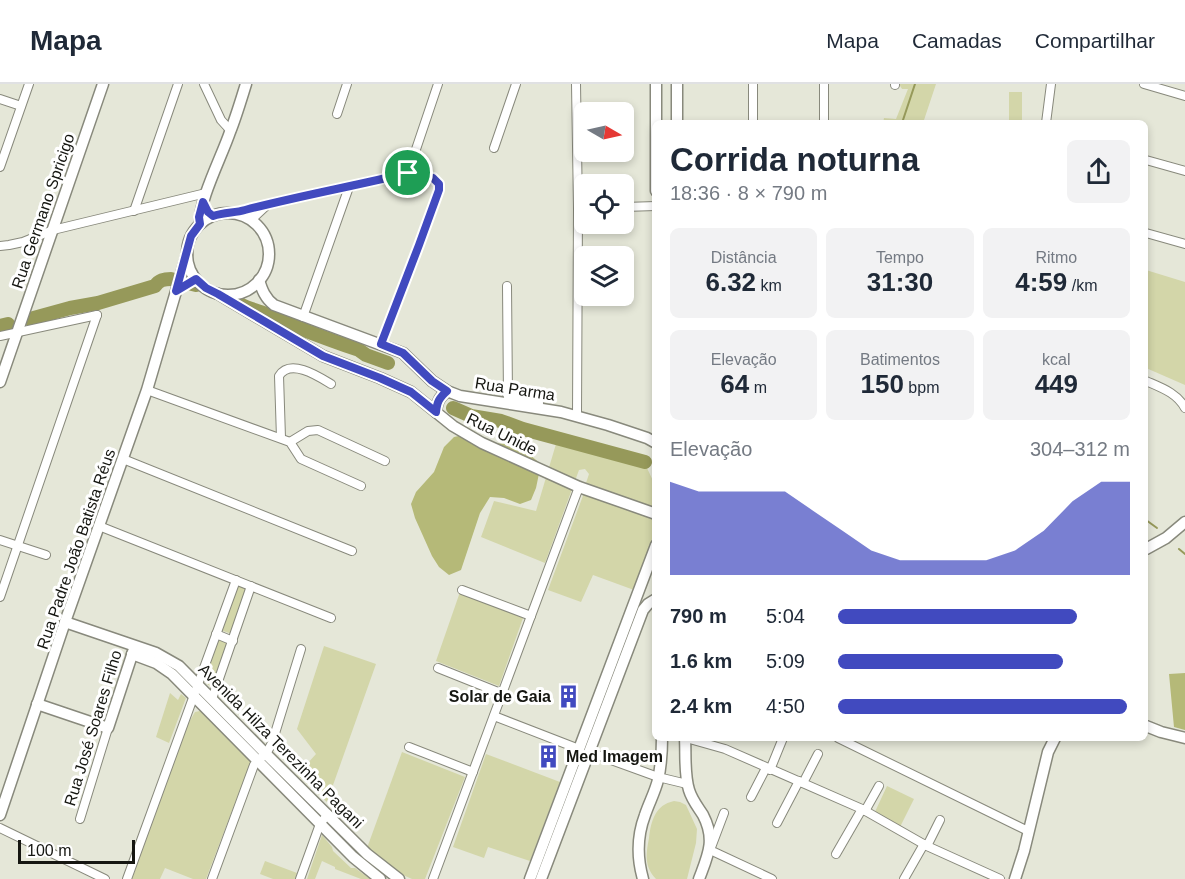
<!DOCTYPE html>
<html lang="pt">
<meta charset="utf-8">
<style>
body{margin:0;font-family:Arial,sans-serif;background:#f2f2f3;color:#1f2937;height:100vh;display:flex;flex-direction:column;font-size:22px;white-space:nowrap}
*{box-sizing:border-box;margin:0}
p{font-size:20px;color:#747a83}
.icon{flex:none;width:33px;height:33px;fill:none;stroke:currentColor;stroke-width:2;stroke-linecap:round;stroke-linejoin:round}
.map{position:relative;flex:1;overflow:hidden}
.panel{position:absolute;left:652px;top:36px;width:496px;height:621px;display:flex;flex-direction:column;background:#fff;border-radius:9px;box-shadow:0 3px 9px #0003}
.panel>*{flex:none}
.needle{width:39px;rotate:99deg}
.tools{position:absolute;left:574px;top:18px;display:grid;gap:12px}
.tools a{display:grid;place-items:center;width:60px;height:60px;border-radius:9px;background:#fff;box-shadow:0 3px 9px #0003;font-size:30px}
.scale{position:absolute;left:18px;bottom:15px;width:117px;box-sizing:border-box;padding-left:6px;border:3px solid #151611;border-top:0;font-size:16px;line-height:21px;white-space:nowrap;color:#151611;-webkit-text-stroke:4px #fff;paint-order:stroke}
.pin{position:absolute;display:grid;place-items:center;width:51px;height:51px;color:#fff;margin:-26px;border:3px solid #fff;border-radius:50%;box-shadow:0 2px 6px #0007}
.round{display:grid;place-items:center;flex:none;width:63px;height:63px;border-radius:9px;background:#f2f2f3}
.summary{display:flex;align-items:center;justify-content:space-between;height:102px;padding:0 18px}
h1{font-size:33px;font-weight:800;line-height:45px}
.figures{display:grid;grid-template-columns:repeat(3,1fr);gap:9px;height:102px;padding:6px 18px}
.figures div{display:grid;align-content:center;border-radius:9px;background:#f2f2f3;text-align:center}
.figures b{font-size:26px;font-weight:800}
.figures small{font-size:16px;font-weight:400}
.figures p{font-size:16px}
.chart{height:168px;padding:12px 18px}
.chart p{display:flex;justify-content:space-between}
.chart svg{width:100%;height:108px;margin-top:6px;fill:#414abf;opacity:.7}
ul{padding:0 18px;list-style:none;font-size:20px}
li{display:grid;grid-template-columns:96px 72px 1fr;align-items:center;height:45px}
li i{height:15px;border-radius:8px;background:#414abf}
header{display:flex;align-items:center;gap:36px;box-sizing:border-box;height:84px;padding:0 30px;background:#fff;border-bottom:2px solid #e0e1e3}
header strong{font-size:28px}
nav{display:flex;gap:33px;margin-inline-start:auto;font-size:21px}
.map>svg:first-child{display:block}
</style>
<header>
<strong>Mapa</strong>
<nav><a>Mapa</a><a>Camadas</a><a>Compartilhar</a></nav>
</header>
<div class="map">
<svg width="1185" height="795" viewBox="0 0 1185 795">
<rect width="100%" height="100%" fill="#e5e7d8"/>
<g fill="#d3d6a9">
<polygon points="899,0 936,0 923,39 883,39 884,34 896,35 908,5 902,5"/>
<polygon points="1009,8 1022,8 1022,37 1009,38"/>
<polygon points="1146,186 1185,198 1185,301 1146,284"/>
<polygon points="556,360 647,384 655,401 655,424 586,399 589,390 585,385 579,386 545,479 481,453 494,417 536,427"/>
<polygon points="584,409 655,436 655,447 634,506 593,491 581,518 548,506"/>
<polygon points="237,500 248,504 232,550 220,546"/>
<polygon points="460,508 523,534 499,602 436,577"/>
<polygon points="217,555 229,559 213,605 203,596"/>
<polygon points="324,562 376,580 327,718 297,691 316,670 297,645"/>
<polygon points="170,609 178,616 181,610 186,614 169,659 156,653"/>
<polygon points="200,627 204,628 251,677 206,795 193,795 165,784 160,795 132,795 188,640 195,628"/>
<polygon points="402,668 465,693 425,795 412,795 403,791 367,764"/>
<polygon points="486,670 560,698 530,777 488,763 484,774 453,763"/>
<polygon points="887,702 914,715 900,743 874,730"/>
<path d="M674,717L680,718L686,721L697,745L696,759L687,795H656C644,782 646,770 649,754C651,737 655,721 674,717Z"/>
<polygon points="322,751 332,763 333,767 351,784 355,784 370,795 361,795 335,785 335,783 322,777 315,795 307,795"/>
<polygon points="265,777 297,789 295,795 273,795 260,790"/>
</g>
<g fill="#b5b978">
<polygon points="468,350 493,359 507,360 520,363 541,380 536,404 531,416 520,420 504,414 490,413 480,429 461,486 449,491 439,483 432,472 415,434 411,420 416,408 434,388 444,363 454,353"/>
<polygon points="1185,589 1185,646 1174,643 1169,590"/>
</g>
<g fill="none" stroke-linecap="round" stroke-linejoin="round">
<g stroke="#96995a" stroke-width="2">
<polyline points="902,39 915,0"/>
<polyline points="1146,436 1157,444"/>
<polyline points="1179,465 1185,470"/>
</g>
<g stroke="#96995a" stroke-width="14">
<polyline points="192,200 196,201"/>
<path d="M240,220C248,225 257,226 266,230C297,244 327,255 359,266L366,271L388,279"/>
<path d="M30,235L70,224L98,219L155,202C159,196 164,195 171,195"/>
<polyline points="0,242 8,240"/>
<polyline points="453,324 471,332 501,337 523,345 645,378"/>
</g>
<defs>
<g id="street">
<polyline points="204,0 221,36 231,47"/>
<polyline points="576,0 578,125 577,332"/>
<polyline points="753,0 753,39"/>
<polyline points="1144,0 1185,12"/>
<polyline points="895,1 895,0"/>
<polyline points="0,15 21,22"/>
<polyline points="337,30 347,0"/>
<polyline points="824,39 824,0"/>
<polyline points="1046,39 1051,0"/>
<polyline points="494,64 516,0"/>
<polyline points="1146,76 1185,87"/>
<polyline points="0,83 29,0"/>
<polyline points="624,123 656,122"/>
<polyline points="134,127 178,0"/>
<path d="M232,129C290,114 349,103 408,89L438,0"/>
<polyline points="251,136 267,121"/>
<polyline points="1146,149 1185,160"/>
<polyline points="0,162 9,161 23,158 53,146 206,109"/>
<polyline points="507,202 508,313"/>
<polyline points="303,233 349,103"/>
<polyline points="0,252 97,231"/>
<path d="M381,260L419,161L439,107C439,90 420,92 408,89"/>
<path d="M1146,297C1162,304 1177,309 1185,324"/>
<polyline points="147,306 290,358 301,375 361,402"/>
<path d="M281,354L279,292C290,274 318,292 331,300"/>
<polyline points="290,358 308,347 318,346 385,377"/>
<polyline points="123,375 352,467"/>
<polyline points="99,442 331,534"/>
<polyline points="0,456 46,471"/>
<polyline points="462,506 531,532"/>
<polyline points="0,513 97,231"/>
<polyline points="216,550 233,557"/>
<polyline points="438,584 503,610"/>
<polyline points="212,615 251,502"/>
<polyline points="494,632 579,665"/>
<polyline points="686,654 725,665 862,725 927,762 1000,795"/>
<polyline points="838,654 1028,747"/>
<polyline points="409,663 473,688"/>
<polyline points="589,668 658,693 687,700"/>
<polyline points="770,686 783,654"/>
<polyline points="803,699 818,670"/>
<polyline points="751,713 766,684"/>
<polyline points="865,727 879,702"/>
<polyline points="724,729 710,766 772,795"/>
<polyline points="80,735 108,644"/>
<polyline points="777,739 799,697"/>
<polyline points="0,744 105,795"/>
<polyline points="927,762 940,736"/>
<polyline points="836,770 862,725"/>
<polyline points="127,795 236,496"/>
<polyline points="212,795 254,681 258,676 266,670 272,659 301,565"/>
<polyline points="300,795 320,740 328,730"/>
<polyline points="433,795 579,403"/>
<polyline points="904,795 924,760"/>
</g>
<g id="secondary">
<polyline points="677,0 677,39"/>
<polyline points="656,107 656,0"/>
<circle cx="228" cy="170" r="41"/>
<path d="M200,140C198,118 222,72 230,48C236,33 241,16 246,0"/>
<path d="M259,196C262,206 265,214 274,221L403,269L432,297L447,307L460,312L561,328L608,341L647,354L656,359"/>
<polyline points="218,210 323,272 380,294 411,308 453,342 482,359 579,403 656,430"/>
<polyline points="0,298 103,0"/>
<polyline points="508,310 538,319"/>
<path d="M436,328C437,318 439,314 447,307"/>
<polyline points="1146,465 1166,454 1185,438"/>
<polyline points="65,538 156,569 179,582 266,670 367,770 399,795"/>
<polyline points="132,570 156,579 172,590 353,773 380,795"/>
<polyline points="37,620 108,644 134,565"/>
<polyline points="1146,642 1161,648 1185,654"/>
<path d="M685,654C686,671 684,690 689,706C692,716 698,723 703,731C716,756 708,771 699,795"/>
<polyline points="0,731 65,538 147,306 187,170"/>
<polyline points="530,795 656,461"/>
<polyline points="541,795 643,526 648,520 656,515"/>
<path d="M643,795C637,774 637,752 645,731C649,719 655,708 658,696C661,682 662,668 662,654"/>
<polyline points="1015,795 1024,767 1048,668 1055,654"/>
</g>
</defs>
<use href="#street" stroke="#88897c" stroke-width="10"/>
<use href="#secondary" stroke="#88897c" stroke-width="13"/>
<use href="#street" stroke="#fff" stroke-width="8"/>
<use href="#secondary" stroke="#fff" stroke-width="10"/>
</g>
<g fill="none" stroke-linecap="round" stroke-linejoin="round">
<defs>
<path id="route" d="M408,89L433,94L439,100V106L419,161L381,260L403,269L432,297L447,307C439,314 437,318 436,328L411,308L380,294L323,272L218,210L206,204L196,195L176,207L191,152L200,140L199,133L203,118L208,128L213,132C224,128 235,129 245,126C299,112 354,102 408,89Z"/>
</defs>
<use href="#route" stroke="#fff" stroke-width="12"/>
<use href="#route" stroke="#414abf" stroke-width="8"/>
</g>
<defs>
<symbol id="building-bare" viewBox="-9 -9 18 18"><path d="M-4-6H4V6H1V3H-1V6H-4ZM-2.5-4.3h1.7v1.8h-1.7ZM.8-4.3h1.7v1.8H.8ZM-2.5-1h1.7V.8h-1.7ZM.8-1h1.7V.8H.8Z" fill="#414abf" stroke="#fff" stroke-width="2.5" paint-order="stroke"/></symbol>
</defs>
<g fill-rule="evenodd">
<use href="#building-bare" x="552" y="596" width="33" height="33"/>
<use href="#building-bare" x="532" y="656" width="33" height="33"/>
</g>
<g text-anchor="middle" dominant-baseline="central" stroke-width="6" stroke-linejoin="round" paint-order="stroke">
<g font-size="16" fill="#151611" stroke="#fff">
<text transform="translate(43 127) rotate(-71)">Rua Germano Spricigo</text>
<text transform="translate(515 305) rotate(9)">Rua Parma</text>
<text transform="translate(502 350) rotate(26)">Rua Unide</text>
<text transform="translate(76 465) rotate(-71)">Rua Padre João Batista Réus</text>
<text transform="translate(93 644) rotate(-73)">Rua José Soares Filho</text>
<text transform="translate(281 662) rotate(45)">Avenida Hilza Terezinha Pagani</text>
</g>
<g font-size="16" font-weight="bold" fill="#151611" stroke="#fff" text-anchor="end">
<text x="551" y="612">Solar de Gaia</text>
<text x="566" y="672" text-anchor="start">Med Imagem</text>
</g>
</g>
</svg>
<div class="tools">
<a><svg class="needle" viewBox="-14 -14 28 28"><path d="M0-13l5 13h-10z" fill="#e53935"/><path d="M0 13l5-13h-10z" fill="#747a83"/></svg></a>
<a><svg class="icon" aria-label="locate" viewBox="0 0 24 24"><circle cx="12" cy="12" r="6"/><path d="M12 2v4M12 18v4M2 12h4M18 12h4"/></svg></a>
<a><svg class="icon" aria-label="layers" viewBox="0 0 24 24"><path d="M12 4l9 5-9 5-9-5zM3 14l9 5 9-5"/></svg></a>
</div>
<div class="scale">100 m</div>
<div class="pin" style="left:408px;top:89px;background:#1e9e55"><svg class="icon" aria-label="arrive" viewBox="0 0 24 24"><path d="M6 21V4h12l-3 4 3 4H6"/></svg></div>
<section class="panel">
<div class="summary"><div><h1>Corrida noturna</h1><p>18:36 · 8 × 790 m</p></div><a class="round"><svg class="icon" aria-label="share" viewBox="0 0 24 24"><path d="M12 15V3M7 8l5-5 5 5M5 13v7h14v-7"/></svg></a></div>
<div class="figures">
<div><p>Distância</p><b>6.32<small> km</small></b></div>
<div><p>Tempo</p><b>31:30</b></div>
<div><p>Ritmo</p><b>4:59<small> /km</small></b></div>
</div>
<div class="figures">
<div><p>Elevação</p><b>64<small> m</small></b></div>
<div><p>Batimentos</p><b>150<small> bpm</small></b></div>
<div><p>kcal</p><b>449</b></div>
</div>
<div class="chart"><p><span>Elevação</span>304–312 m</p>
<svg viewBox="0 0 160 44" preserveAspectRatio="none"><path d="M0 44V6L10 10L20 10L30 10L40 10L50 18L60 26L70 34L80 38L90 38L100 38L110 38L120 34L130 26L140 14L150 6L160 6V44z"/></svg>
</div>
<ul>
<li><b>790 m</b>5:04<i style="width:82%"></i></li>
<li><b>1.6 km</b>5:09<i style="width:77%"></i></li>
<li><b>2.4 km</b>4:50<i style="width:99%"></i></li>
</ul>
</section>
</div>
